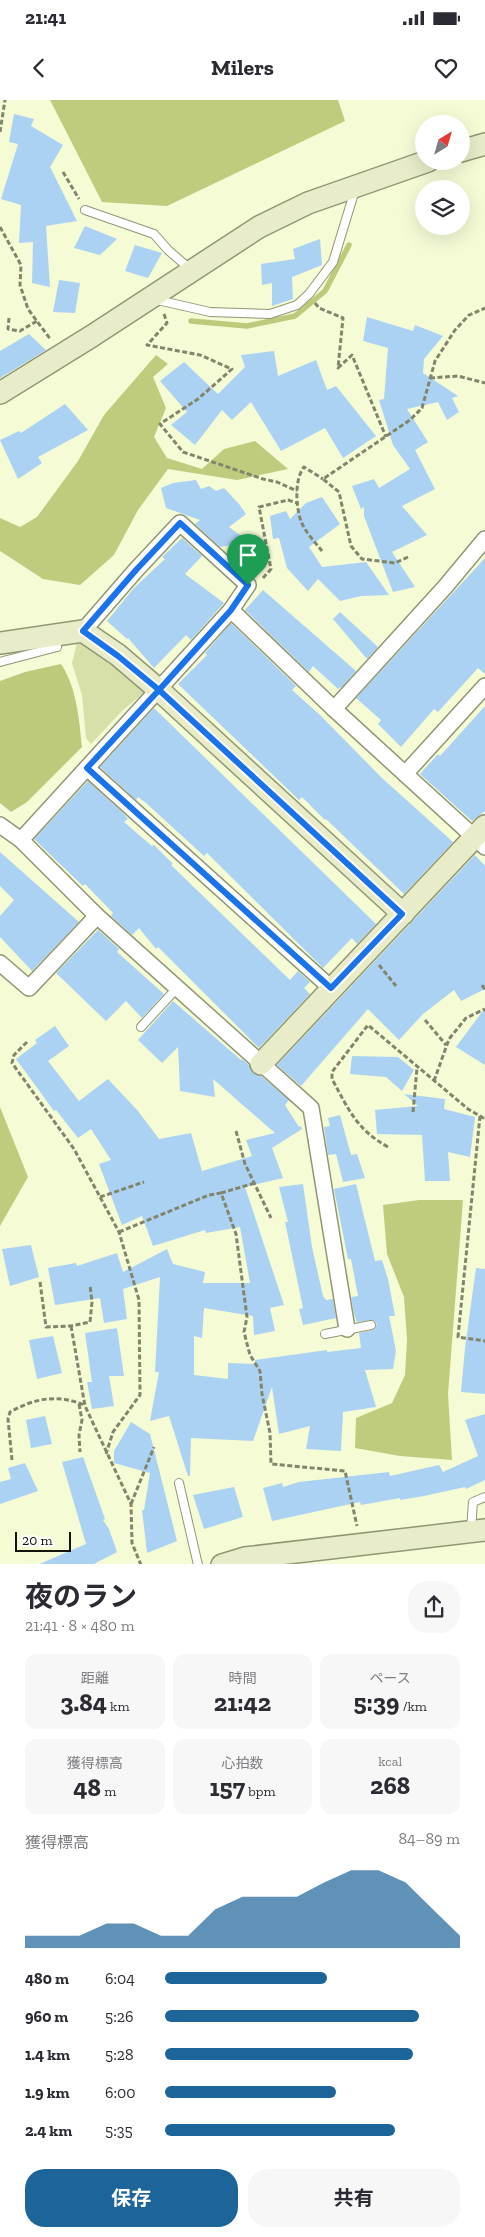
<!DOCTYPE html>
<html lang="ja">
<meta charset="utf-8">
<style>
body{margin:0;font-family:"Zilla Slab","Noto Sans JP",serif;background:#f7f7f7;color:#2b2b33;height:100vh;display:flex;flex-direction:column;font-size:19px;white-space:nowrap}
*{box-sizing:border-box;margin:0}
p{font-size:16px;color:#7c7c81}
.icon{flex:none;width:28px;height:28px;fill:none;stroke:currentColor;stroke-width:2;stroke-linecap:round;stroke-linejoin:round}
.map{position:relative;height:1464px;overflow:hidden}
.sheet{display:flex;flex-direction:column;background:#fff;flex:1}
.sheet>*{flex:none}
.needle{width:32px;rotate:37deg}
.buttons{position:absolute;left:415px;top:15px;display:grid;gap:10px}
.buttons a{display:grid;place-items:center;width:55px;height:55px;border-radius:50%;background:#fff;box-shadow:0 5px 20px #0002;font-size:25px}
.scale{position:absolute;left:15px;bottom:12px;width:56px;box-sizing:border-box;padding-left:5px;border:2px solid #131508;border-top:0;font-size:14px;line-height:18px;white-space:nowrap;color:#131508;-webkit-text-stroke:4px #fff;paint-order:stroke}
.pin{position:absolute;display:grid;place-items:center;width:42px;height:42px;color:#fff;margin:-51px -21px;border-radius:50% 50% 50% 0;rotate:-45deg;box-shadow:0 0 5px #0007}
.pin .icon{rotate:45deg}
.round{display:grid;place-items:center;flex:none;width:52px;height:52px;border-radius:20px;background:#f7f7f7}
.overview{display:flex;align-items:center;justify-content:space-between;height:85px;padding:0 25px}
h1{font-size:28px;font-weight:700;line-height:38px}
.figures{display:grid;grid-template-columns:repeat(3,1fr);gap:8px;height:85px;padding:5px 25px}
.figures div{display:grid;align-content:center;border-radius:12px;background:#f7f7f7;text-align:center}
.figures b{font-size:25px;font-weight:700}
.figures small{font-size:14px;font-weight:400}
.figures p{font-size:14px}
.chart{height:140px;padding:10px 25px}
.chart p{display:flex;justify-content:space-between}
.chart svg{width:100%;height:90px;margin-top:5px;fill:#1d6599;opacity:.7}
.button{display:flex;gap:10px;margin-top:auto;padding:10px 25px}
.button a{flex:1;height:58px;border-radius:20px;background:#1d6599;color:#fff;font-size:20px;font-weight:700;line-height:58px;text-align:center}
.button a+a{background:#f7f7f7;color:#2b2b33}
ul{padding:0 25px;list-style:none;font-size:16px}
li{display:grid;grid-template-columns:80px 60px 1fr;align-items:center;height:38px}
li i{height:12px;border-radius:6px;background:#1d6599}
.status{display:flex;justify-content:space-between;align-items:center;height:35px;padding:0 25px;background:#fff;direction:ltr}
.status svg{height:14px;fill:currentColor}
header{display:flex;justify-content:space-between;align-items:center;height:65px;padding:0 25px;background:#fff;font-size:22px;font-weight:700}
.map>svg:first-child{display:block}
</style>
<div class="status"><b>21:41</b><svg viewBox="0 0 49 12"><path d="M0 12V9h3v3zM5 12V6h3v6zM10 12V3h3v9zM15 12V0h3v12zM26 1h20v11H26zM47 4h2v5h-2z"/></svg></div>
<header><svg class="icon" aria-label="back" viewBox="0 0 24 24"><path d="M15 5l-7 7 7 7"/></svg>Milers<svg class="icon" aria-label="heart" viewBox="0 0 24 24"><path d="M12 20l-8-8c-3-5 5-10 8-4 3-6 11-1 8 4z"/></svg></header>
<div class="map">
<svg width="485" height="1465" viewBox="0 0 485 1465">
<rect width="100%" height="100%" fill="#f4fbd5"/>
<polygon fill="#d7e0a8" points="77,543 97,548 147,590 122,611 91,644 86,638 82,595 72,563"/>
<g fill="#c0cc7d">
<polygon points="50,0 338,0 345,21 167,106 102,102"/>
<polygon points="156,255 168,264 153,277 166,308 154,337 167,358 202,369 224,349 255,341 288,369 237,380 168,369 138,410 114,455 80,485 43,479 0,451 0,418 20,427 37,417 78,361 104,315"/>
<polygon points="0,1007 28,1077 0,1126"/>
<polygon points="419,1100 463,1100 448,1294 452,1360 400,1356 355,1348 356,1318 392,1303 405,1275 407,1240 404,1197 387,1154 383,1105"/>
</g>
<path fill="#beca7b" d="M61,564C77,588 79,619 82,647L27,702L11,712L0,703V581L25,572Z"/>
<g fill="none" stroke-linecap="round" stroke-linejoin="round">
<polyline stroke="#beca7b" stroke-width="5.5" points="191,221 247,226 295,216 325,191 349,145"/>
</g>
<g fill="#acd2f3">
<polygon points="14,14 34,19 31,26 63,45 50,67 77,121 46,126 50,187 32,183 33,142 19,143 21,105 1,99 18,44 9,42"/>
<polygon points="85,126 117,139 100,155 74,148"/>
<polygon points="320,139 322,165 292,177 293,199 272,206 272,183 262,185 261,164 295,159 293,149"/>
<polygon points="135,145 162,153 148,178 125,171"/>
<polygon points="59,180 80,183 75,213 53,212"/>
<polygon points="367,217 413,231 415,225 443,236 424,259 423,273 458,296 452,298 459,312 447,320 438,302 407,309 428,342 415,350 435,389 402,406 427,435 392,452 415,487 393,492 364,416 364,407 361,409 352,386 374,379 379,388 410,369 393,345 379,300 384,299 388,248 363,241"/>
<polygon points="29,234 46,250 0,278 0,251"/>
<polygon points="274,251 278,276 316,260 327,290 336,286 376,336 343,358 325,328 281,351 251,302 232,320 222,310 195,345 171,325 187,312 160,281 184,262 218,294 245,267 241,255"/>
<polygon points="65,304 88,330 38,357 42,363 18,379 0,340 19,331 21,333"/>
<polygon points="196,380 201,389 209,386 216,391 224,388 239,404 246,414 229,427 249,442 220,447 195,424 200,420 166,408 161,388 173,383"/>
<polygon points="322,397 340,424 309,447 322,467 366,462 389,495 361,496 340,501 318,479 308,491 287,468 279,438 273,439 270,416 286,411 290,419 306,403"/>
<polygon points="182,438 202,456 185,474 224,503 191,540 186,535 154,568 128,538 127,539 107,521 134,488 165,459 162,457"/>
<polygon points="485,458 485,574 478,568 438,612 434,609 401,647 378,624 381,620 356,598"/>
<polygon points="263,490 356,571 343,586 338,589 313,566 309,572 245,510"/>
<polygon points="340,512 378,547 367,559 333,519"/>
<polygon points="231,523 296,586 292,590 320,615 382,678 453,742 404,794 326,719 325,720 302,697 299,700 178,584 207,555 205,553"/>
<polygon points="485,606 485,711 472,721 420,674 438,654 440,656"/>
<polygon points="154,608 376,824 357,844 352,838 323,868 207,753 204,756 146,703 138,697 136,700 100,667"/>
<polygon points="88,681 123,713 128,719 124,722 152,746 154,745 173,764 171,765 290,880 298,871 310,882 304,888 310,894 259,948 158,847 156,849 139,828 132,835 111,816 113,813 85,784 83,786 34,739"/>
<polygon points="0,752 79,822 32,871 0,837 0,816 14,800 0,786"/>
<polygon points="475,755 485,766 485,889 461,901 454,890 423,914 399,940 368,909 301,986 277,965"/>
<polygon points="98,830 119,849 117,852 164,894 142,918 126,901 106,921 56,873"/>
<polygon points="173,901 241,960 242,959 249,965 253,973 261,976 289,1000 285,1005 299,1027 301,1026 302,1029 272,1048 283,1078 245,1087 284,1205 270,1208 275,1231 254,1235 253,1216 204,1208 202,1238 194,1236 194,1275 228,1279 228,1263 255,1264 255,1260 327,1250 327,1252 361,1248 359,1233 373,1230 377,1224 372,1220 357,1222 354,1214 351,1197 358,1196 351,1159 348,1159 334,1089 356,1084 375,1161 382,1160 388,1179 395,1216 389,1216 396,1251 393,1269 365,1270 376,1307 343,1312 341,1351 306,1349 310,1326 279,1334 272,1287 253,1341 191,1338 190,1376 188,1376 169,1316 150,1321 159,1272 155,1272 160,1177 123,1189 127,1219 104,1223 100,1198 55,1205 48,1168 76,1163 77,1166 117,1153 123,1172 167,1149 173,1164 205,1172 203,1183 250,1183 240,1127 206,1133 205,1130 153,1146 142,1116 122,1125 99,1064 111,1060 91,1029 78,1038 56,1010 54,1011 16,959 37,943 35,940 55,926 69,946 48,961 79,1001 108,979 138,1011 159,1039 191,1033 202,1071 252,1056 246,1040 275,1033 213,979 215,997 180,991 178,947 162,963 138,940"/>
<polygon points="485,908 485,965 456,947"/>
<polygon points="352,956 398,957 414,970 402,991 386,977 350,974"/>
<polygon points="404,994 445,999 444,1009 475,1017 470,1057 448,1052 450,1081 425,1081 422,1035 377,1034 375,1010 418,1006"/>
<polygon points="340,1015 351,1055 357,1054 365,1078 343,1082 336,1054 328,1055 324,1027 330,1026 328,1018"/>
<polygon points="303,1084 312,1147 323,1196 326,1200 333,1199 336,1218 303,1225 299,1209 303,1208 285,1122 288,1122 279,1087"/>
<polygon points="31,1145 39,1177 10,1186 2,1149"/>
<polygon points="476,1168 485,1169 485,1294 461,1292 465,1248"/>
<polygon points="117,1228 124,1276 109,1276 114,1306 92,1309 87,1282 92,1282 85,1233"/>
<polygon points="53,1236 62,1273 37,1279 29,1240"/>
<polygon points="485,1314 485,1380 466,1389 465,1387 424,1396 400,1400 400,1398 361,1405 360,1402 272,1421 263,1388 282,1383 283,1387 299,1382 389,1372 390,1376 439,1365 443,1372 478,1356 465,1320"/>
<polygon points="45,1316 52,1344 31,1348 26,1320"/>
<polygon points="131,1322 150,1334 177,1441 147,1453 142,1410 144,1410 150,1373 114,1363 114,1351"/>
<polygon points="83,1357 105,1419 103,1420 109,1429 117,1452 92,1465 37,1465 86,1444 62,1362"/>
<polygon points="25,1363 38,1391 0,1404 0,1382 11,1379 8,1368"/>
<polygon points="234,1387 243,1417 204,1429 193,1395"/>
</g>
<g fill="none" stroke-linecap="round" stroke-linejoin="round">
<defs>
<g id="lane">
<polyline points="85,110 154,134 168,150 190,169"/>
<polyline points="153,199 210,212 270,214 297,205 309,194 333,162 355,90"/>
<polyline points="0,562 57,547 55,537"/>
<polyline points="141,927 177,888"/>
<polyline points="325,1234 371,1225"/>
<polyline points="179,1383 198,1465"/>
<polyline points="471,1430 473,1402 485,1397"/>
</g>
<g id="street">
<polyline points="231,510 334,609 485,747"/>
<polyline points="334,609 445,487 485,439"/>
<polyline points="87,668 331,888"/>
<polyline points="405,674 485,586"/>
<polyline points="0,725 21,740 97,816 311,1008 347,1229"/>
<polyline points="21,740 231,510 248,485 180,423 136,470 83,531"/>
<polyline points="0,863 29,888 97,816"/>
</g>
<g id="secondary">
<polyline points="461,51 485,44"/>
<polyline points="0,293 92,236 259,127 308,103 428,61"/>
<polyline points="0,543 83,531 118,555 159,590 403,814"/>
<polyline points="261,964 485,726"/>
<polyline points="222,1465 245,1458 485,1430"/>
</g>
</defs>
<use href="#lane" stroke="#919775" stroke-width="10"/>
<use href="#street" stroke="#919775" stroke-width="18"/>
<use href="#secondary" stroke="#919775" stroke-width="24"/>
<g stroke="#81856c" stroke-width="3" stroke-dasharray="5 2.5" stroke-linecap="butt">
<polyline points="0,32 5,0"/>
<polyline points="63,72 79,99"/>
<polyline points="0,127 21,165 20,185 28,209 51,240"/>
<polyline points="315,203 319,208 343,218 338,268 352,255 386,337"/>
<polyline points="164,214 167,223 147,245 200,255 232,269 198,299 160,324 183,352 263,379 277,382 297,391"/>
<polyline points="9,218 8,229 20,231 37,221"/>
<polyline points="430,278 458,276 485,283"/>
<path d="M322,451C315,442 305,432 301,421C296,407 294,380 304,367L323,379"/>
<polyline points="408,457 395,463 362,459 351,446 339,392 323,379 410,320 422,308 435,261 455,230 469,215 485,208"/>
<polyline points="263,478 271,469 259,407 288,400 297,403"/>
<polyline points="379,865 396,886"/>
<polyline points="482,885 485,890"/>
<polyline points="425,920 446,945"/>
<polyline points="27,942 14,955 12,963 74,1049 119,1132 139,1200 140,1295 113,1332 106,1354"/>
<polyline points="434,981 449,939 466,918 485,909"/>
<polyline points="413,1012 417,968"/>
<polyline points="480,1016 458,1237 485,1241"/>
<polyline points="236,1031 245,1064 271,1118"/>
<path d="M388,1047C356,1029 349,1010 332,979V972L368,925L468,1009L485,1019"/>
<polyline points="221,1093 255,1083"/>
<polyline points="100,1097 144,1082"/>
<polyline points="119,1132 209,1095 221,1093 236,1134 247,1217 244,1232 250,1255 260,1271 262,1294 270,1333 271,1364 345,1371 357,1426"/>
<polyline points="40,1182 46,1227 71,1226 90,1222 92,1202 90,1185"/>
<polyline points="71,1226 85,1306 131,1404 132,1443 141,1465"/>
<polyline points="79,1304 82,1320 79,1335 80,1352"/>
<path d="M12,1360L8,1319L10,1312C35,1298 58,1294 84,1305"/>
<polyline points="131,1404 154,1347"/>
</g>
<use href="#lane" stroke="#fff" stroke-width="8"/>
<use href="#street" stroke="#fff" stroke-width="15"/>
<use href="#secondary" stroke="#e8ecc9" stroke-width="21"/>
</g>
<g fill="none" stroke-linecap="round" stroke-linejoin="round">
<defs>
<polyline id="route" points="248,485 231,510 159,590 402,814 331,888 87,668 159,590 118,556 83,531 136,470 180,423 248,485"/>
</defs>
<use href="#route" stroke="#fff" stroke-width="10"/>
<use href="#route" stroke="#1a73e8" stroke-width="6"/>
</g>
</svg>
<div class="buttons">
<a><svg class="needle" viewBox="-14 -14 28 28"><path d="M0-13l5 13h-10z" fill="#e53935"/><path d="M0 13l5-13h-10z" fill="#7c7c81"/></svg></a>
<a><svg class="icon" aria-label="layers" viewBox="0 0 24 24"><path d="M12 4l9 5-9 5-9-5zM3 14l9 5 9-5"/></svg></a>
</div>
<div class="scale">20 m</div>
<div class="pin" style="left:248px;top:485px;background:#1e9e55"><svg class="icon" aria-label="arrive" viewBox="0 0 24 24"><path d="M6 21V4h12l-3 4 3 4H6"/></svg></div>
</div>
<section class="sheet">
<div class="overview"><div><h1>夜のラン</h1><p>21:41 · 8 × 480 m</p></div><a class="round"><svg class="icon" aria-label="share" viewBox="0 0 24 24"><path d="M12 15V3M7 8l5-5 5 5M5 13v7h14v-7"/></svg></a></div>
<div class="figures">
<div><p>距離</p><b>3.84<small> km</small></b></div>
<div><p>時間</p><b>21:42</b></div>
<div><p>ペース</p><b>5:39<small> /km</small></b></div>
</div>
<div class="figures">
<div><p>獲得標高</p><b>48<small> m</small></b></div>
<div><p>心拍数</p><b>157<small> bpm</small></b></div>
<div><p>kcal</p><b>268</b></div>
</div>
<div class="chart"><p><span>獲得標高</span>84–89 m</p>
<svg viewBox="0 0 160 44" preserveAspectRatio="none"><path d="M0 44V38L10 38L20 38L30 32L40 32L50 38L60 38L70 25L80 19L90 19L100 19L110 12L120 6L130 6L140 12L150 25L160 38V44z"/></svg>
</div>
<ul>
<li><b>480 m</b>6:04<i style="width:55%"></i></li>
<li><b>960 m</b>5:26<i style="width:86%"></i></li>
<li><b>1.4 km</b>5:28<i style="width:84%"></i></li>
<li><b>1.9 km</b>6:00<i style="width:58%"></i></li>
<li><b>2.4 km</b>5:35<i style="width:78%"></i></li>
</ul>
<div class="button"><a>保存</a><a>共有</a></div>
</section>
